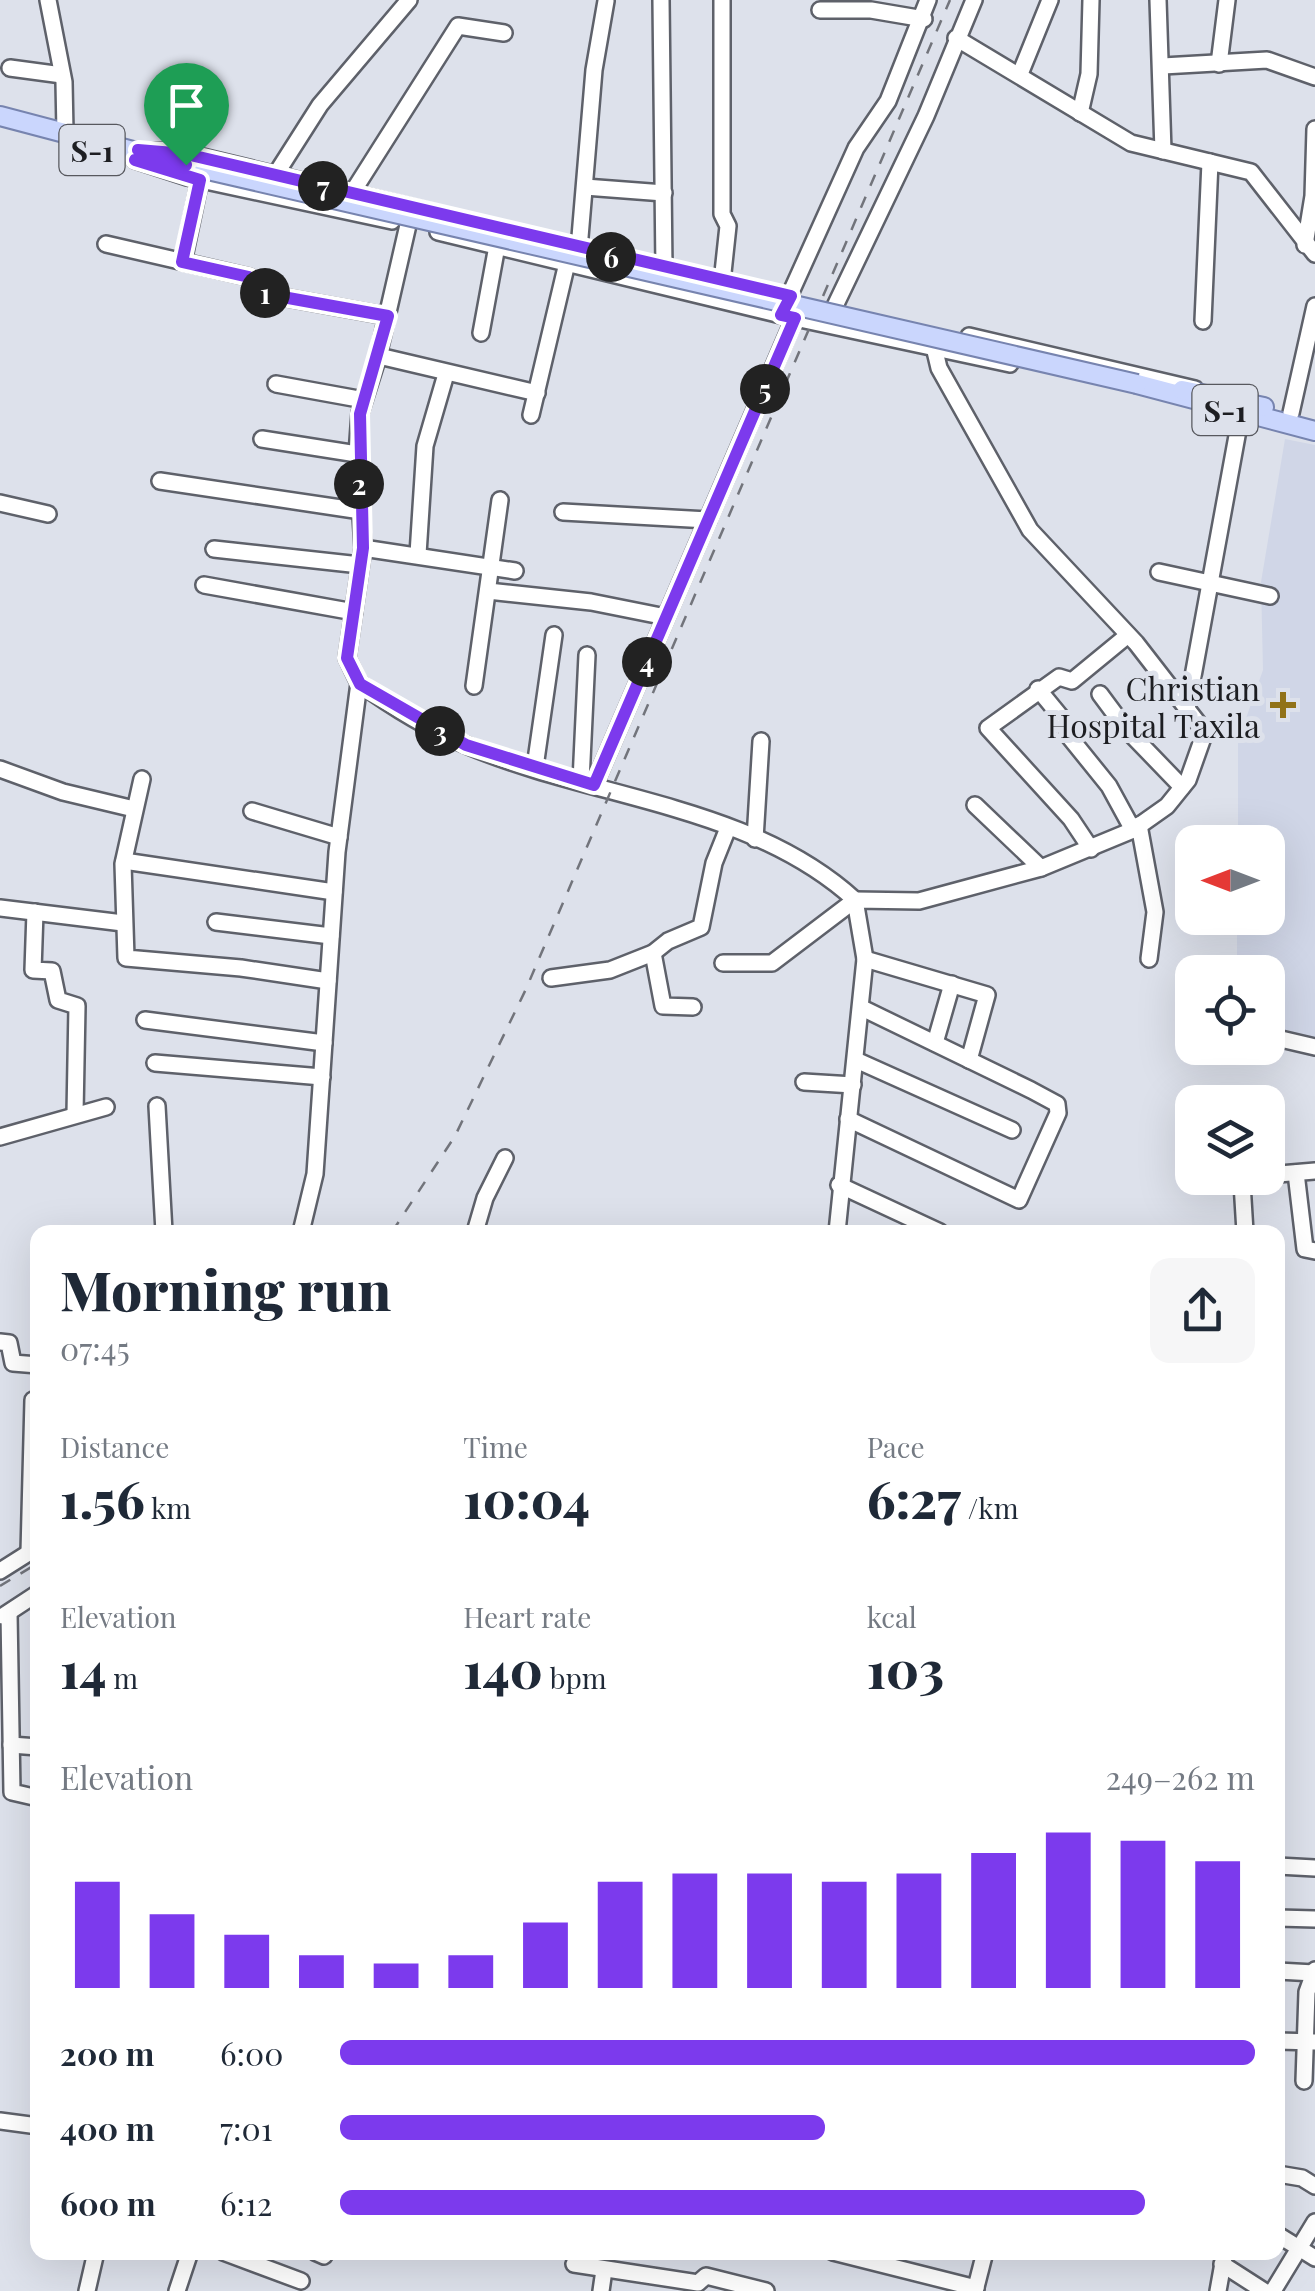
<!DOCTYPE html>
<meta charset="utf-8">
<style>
body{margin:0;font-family:"Playfair Display",serif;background:#f6f6f7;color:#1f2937;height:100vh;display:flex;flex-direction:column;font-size:38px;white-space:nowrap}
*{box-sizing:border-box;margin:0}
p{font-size:32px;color:#747a83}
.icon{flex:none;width:55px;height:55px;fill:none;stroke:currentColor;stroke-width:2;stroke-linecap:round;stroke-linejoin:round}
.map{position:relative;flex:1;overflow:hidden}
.panel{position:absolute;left:30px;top:1225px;width:1255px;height:1035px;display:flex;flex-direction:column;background:#fff;border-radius:20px;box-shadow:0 10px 40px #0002}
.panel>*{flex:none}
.needle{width:65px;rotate:270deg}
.buttons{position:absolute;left:1175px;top:825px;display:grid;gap:20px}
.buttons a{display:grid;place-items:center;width:110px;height:110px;border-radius:20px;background:#fff;box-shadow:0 10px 40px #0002;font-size:50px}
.pin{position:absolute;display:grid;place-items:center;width:85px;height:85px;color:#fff;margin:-102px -42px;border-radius:50% 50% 50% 0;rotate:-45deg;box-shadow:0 0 10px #0007}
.pin .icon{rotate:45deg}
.km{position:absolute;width:50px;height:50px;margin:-25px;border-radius:50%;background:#222;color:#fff;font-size:28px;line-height:50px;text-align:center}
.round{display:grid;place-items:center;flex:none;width:105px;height:105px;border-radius:20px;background:#f6f6f7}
.overview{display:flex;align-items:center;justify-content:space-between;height:170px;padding:0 30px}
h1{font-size:55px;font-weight:800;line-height:75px}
.stats{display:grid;grid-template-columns:repeat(3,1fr);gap:15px;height:170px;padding:10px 30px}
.stats div{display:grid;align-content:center}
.stats b{font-size:50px;font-weight:800}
.stats small{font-size:28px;font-weight:400}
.stats p{font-size:28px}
.chart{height:280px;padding:20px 30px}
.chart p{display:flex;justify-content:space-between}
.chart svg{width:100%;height:180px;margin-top:10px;stroke:#7c3aed;stroke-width:6}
ul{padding:0 30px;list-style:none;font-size:32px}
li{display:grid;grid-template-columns:160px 120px 1fr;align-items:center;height:75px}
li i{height:25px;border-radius:12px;background:#7c3aed}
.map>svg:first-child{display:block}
</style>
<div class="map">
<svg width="1315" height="2291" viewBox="0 0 1315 2291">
<rect width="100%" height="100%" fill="#dde1eb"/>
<polygon fill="#d0d6e7" points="1285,439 1315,445 1315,1042 1268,1032 1268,972 1237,972 1237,918 1268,918 1268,842 1238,842 1238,741 1263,670 1261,582"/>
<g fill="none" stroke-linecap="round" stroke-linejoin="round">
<defs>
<g id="minor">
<polyline points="48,0 64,82 65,132"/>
<polyline points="661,0 664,269"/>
<polyline points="1158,0 1163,151"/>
<polyline points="820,10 871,10 924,19"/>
<polyline points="956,38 1131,143 1251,172 1315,254"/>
<polyline points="1219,64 1227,0"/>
<polyline points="1163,66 1267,60 1315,77"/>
<polyline points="10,68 62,75"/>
<polyline points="1020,74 1050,0"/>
<polyline points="1080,113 1089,74 1091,0"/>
<polyline points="155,151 186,153 513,232"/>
<polyline points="135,160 187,177 392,221"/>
<polyline points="276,174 320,105 409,0"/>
<polyline points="585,187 664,193"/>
<polyline points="352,193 458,26 504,33"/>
<polyline points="438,232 781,315 1010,364"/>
<polyline points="106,244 249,277 255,292 387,316"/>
<polyline points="1305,245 1313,196 1315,129"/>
<polyline points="579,249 594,70 606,1"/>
<polyline points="183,262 200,180"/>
<polyline points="722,282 728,226 722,214 722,0"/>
<polyline points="835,306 926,116 974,0"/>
<polyline points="782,312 856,148 888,101 928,0"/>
<polyline points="1203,321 1210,162"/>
<polyline points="481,333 497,246"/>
<polyline points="969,336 1195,389"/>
<polyline points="379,356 537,393"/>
<polyline points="276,384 364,400"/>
<polyline points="1291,413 1315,306"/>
<polyline points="531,415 567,263"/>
<polyline points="262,439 357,454"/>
<polyline points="160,481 361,511"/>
<polyline points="0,503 48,514"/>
<polyline points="563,512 708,520"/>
<polyline points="363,548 515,571"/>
<polyline points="214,549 360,565"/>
<polyline points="418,554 425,446 446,374"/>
<polyline points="1159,572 1270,596"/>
<polyline points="204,585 354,612"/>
<polyline points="488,591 591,602 666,617"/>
<path d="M359,683C392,707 428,729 466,745C592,799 750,804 855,900L865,959L837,1232"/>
<polyline points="474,686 500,500"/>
<polyline points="1038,689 1061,717 1067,734 1109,786 1133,830"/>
<polyline points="1100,694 1126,729 1182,787"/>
<polyline points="1187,709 1241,414"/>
<polyline points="535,767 554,635"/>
<polyline points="0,769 63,792 134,809"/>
<polyline points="142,779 123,864 126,958 241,968 328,981"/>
<polyline points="581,781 587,655"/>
<polyline points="594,785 795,317"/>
<polyline points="975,805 1041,868"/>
<polyline points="252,811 339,837"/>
<polyline points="1139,825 1155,912 1149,959"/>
<polyline points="755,839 761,741"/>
<polyline points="1091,849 1071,819 988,728 1059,677 1072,681 1128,635"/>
<polyline points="124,861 334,892"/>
<polyline points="0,908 123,923"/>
<polyline points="35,912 33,970 52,971 58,1000 77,1006 75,1114"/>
<polyline points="216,922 331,936"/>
<polyline points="653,953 663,1006 693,1007"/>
<polyline points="865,959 987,995 969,1060"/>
<polyline points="723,963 772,963 855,900 919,901 1041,868 1133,830 1167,806 1188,780 1205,732 1136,643 1030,530 939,368 934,347"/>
<polyline points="551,978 610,970 653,953 668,941 701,927 714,863 728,828"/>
<polyline points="145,1020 324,1043"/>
<polyline points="1268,1036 1315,1047"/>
<polyline points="935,1043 952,984"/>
<polyline points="856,1060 1012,1130"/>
<polyline points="155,1063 322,1077"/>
<polyline points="804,1082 853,1085"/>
<polyline points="157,1106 164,1232"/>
<polyline points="848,1119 1019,1200 1058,1113 1057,1104 1031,1090 862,1008"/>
<polyline points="0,1137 106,1107"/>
<polyline points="1296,1173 1305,1249 1315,1251"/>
<polyline points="1268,1175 1315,1171"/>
<polyline points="839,1185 940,1232"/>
<polyline points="301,1232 315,1174 337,852 359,683 347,658 363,548 357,454 360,413 377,360 408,225"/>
<polyline points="475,1232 485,1198 505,1158"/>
<polyline points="1245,1232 1242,1183 1252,1178"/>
<polyline points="0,1342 9,1343 13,1363 38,1365"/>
<polyline points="29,1552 33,1400"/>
<polyline points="0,1571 38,1547"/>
<polyline points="9,1613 12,1792 38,1798"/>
<polyline points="3,1616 38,1593"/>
<polyline points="11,1745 38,1747"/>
<polyline points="1278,1866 1315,1868"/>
<polyline points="1278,1918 1315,1919"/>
<polyline points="1278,1971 1314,1973"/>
<polyline points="1278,2041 1315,2042"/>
<polyline points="1304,2081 1307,1992 1315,1970"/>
<polyline points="0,2121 38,2126"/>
<polyline points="1278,2174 1302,2178 1315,2186"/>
<polyline points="1278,2235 1315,2258"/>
<polyline points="223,2252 301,2281"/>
<polyline points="315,2252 324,2256"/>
<polyline points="833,2252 976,2288"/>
<polyline points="574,2264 698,2283 706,2276 766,2291"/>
<polyline points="1222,2264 1264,2291"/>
<polyline points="87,2291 96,2252"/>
<polyline points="177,2291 190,2252"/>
<polyline points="601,2291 604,2270"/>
<polyline points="975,2291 985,2252"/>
<polyline points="1218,2291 1225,2252"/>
<polyline points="1273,2291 1315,2222"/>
</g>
<g id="major">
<polyline points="0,116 186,165"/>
<polyline points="1137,384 1315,431"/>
<polyline points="1182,390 1264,407"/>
</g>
</defs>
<use href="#minor" stroke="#5e616a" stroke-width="20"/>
<use href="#major" stroke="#7784af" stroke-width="22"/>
<use href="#minor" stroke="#fff" stroke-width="15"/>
<use href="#major" stroke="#cad6fd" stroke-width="18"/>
<g stroke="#72747b" stroke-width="2.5" stroke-dasharray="12 12" stroke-linecap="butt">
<polyline points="392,1232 455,1136 526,989 950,0"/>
<polyline points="0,1586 38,1563"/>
</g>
<defs>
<polyline id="major-bridge" points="186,165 1137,384"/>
</defs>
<use href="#major-bridge" stroke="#7784af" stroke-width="22" stroke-linecap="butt"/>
<use href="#major-bridge" stroke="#cad6fd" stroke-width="18"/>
</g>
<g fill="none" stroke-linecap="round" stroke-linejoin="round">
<defs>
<polygon id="route" points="138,150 186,154 791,296 781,315 795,318 594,785 466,745 360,684 347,658 363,548 360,414 388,316 255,292 249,277 182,262 200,180 135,160 186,165"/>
</defs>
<use href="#route" stroke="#fff" stroke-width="20"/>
<use href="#route" stroke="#7c3aed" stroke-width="12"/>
</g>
<path fill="#917218" stroke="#dde1eb" stroke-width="4" d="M1278 690h10v10h10v10h-10v10h-10v-10h-10v-10h10z"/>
<g text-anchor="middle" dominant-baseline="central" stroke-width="10" stroke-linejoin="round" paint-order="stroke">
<g fill="#dde1eb" stroke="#57585e" stroke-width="2.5">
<rect x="59.5" y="125" width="65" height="50" rx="8"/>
<rect x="1192.5" y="385" width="65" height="50" rx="8"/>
</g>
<g font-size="30" font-weight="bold" fill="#1d1e22">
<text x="92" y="150">S-1</text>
<text x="1225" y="410">S-1</text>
</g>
<g font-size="32" fill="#1d1e22" stroke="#dde1eb" text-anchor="end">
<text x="1260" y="687">Christian<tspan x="1260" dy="37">Hospital Taxila</tspan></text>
</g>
</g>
</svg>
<div class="buttons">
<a><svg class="needle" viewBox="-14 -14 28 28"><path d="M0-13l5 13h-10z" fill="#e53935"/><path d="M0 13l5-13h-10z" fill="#747a83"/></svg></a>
<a><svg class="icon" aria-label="locate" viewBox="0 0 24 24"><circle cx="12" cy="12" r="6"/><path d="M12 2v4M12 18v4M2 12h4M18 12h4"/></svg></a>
<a><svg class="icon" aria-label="layers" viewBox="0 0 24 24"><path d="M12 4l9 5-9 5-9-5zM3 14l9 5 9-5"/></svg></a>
</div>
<div class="pin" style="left:186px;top:165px;background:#1e9e55"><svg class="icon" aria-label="arrive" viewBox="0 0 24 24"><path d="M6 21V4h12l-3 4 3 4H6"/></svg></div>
<b class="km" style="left:265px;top:293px">1</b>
<b class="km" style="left:359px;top:484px">2</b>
<b class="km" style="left:440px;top:731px">3</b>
<b class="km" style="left:647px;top:662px">4</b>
<b class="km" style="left:765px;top:389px">5</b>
<b class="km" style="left:611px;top:257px">6</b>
<b class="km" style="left:323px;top:186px">7</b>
<section class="panel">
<div class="overview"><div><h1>Morning run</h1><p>07:45</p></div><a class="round"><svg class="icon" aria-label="share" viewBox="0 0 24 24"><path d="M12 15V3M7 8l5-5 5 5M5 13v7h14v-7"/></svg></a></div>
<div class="stats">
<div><p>Distance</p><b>1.56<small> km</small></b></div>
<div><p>Time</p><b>10:04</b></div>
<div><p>Pace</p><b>6:27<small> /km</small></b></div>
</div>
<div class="stats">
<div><p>Elevation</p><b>14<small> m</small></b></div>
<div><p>Heart rate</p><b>140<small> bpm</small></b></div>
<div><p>kcal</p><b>103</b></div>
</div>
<div class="chart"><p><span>Elevation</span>249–262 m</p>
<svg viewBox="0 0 160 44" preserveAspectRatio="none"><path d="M5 44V18M15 44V26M25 44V31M35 44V36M45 44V38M55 44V36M65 44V28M75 44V18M85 44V16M95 44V16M105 44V18M115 44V16M125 44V11M135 44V6M145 44V8M155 44V13"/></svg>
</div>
<ul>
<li><b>200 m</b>6:00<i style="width:100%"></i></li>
<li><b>400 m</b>7:01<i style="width:53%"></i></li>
<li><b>600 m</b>6:12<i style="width:88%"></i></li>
</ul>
</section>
</div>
